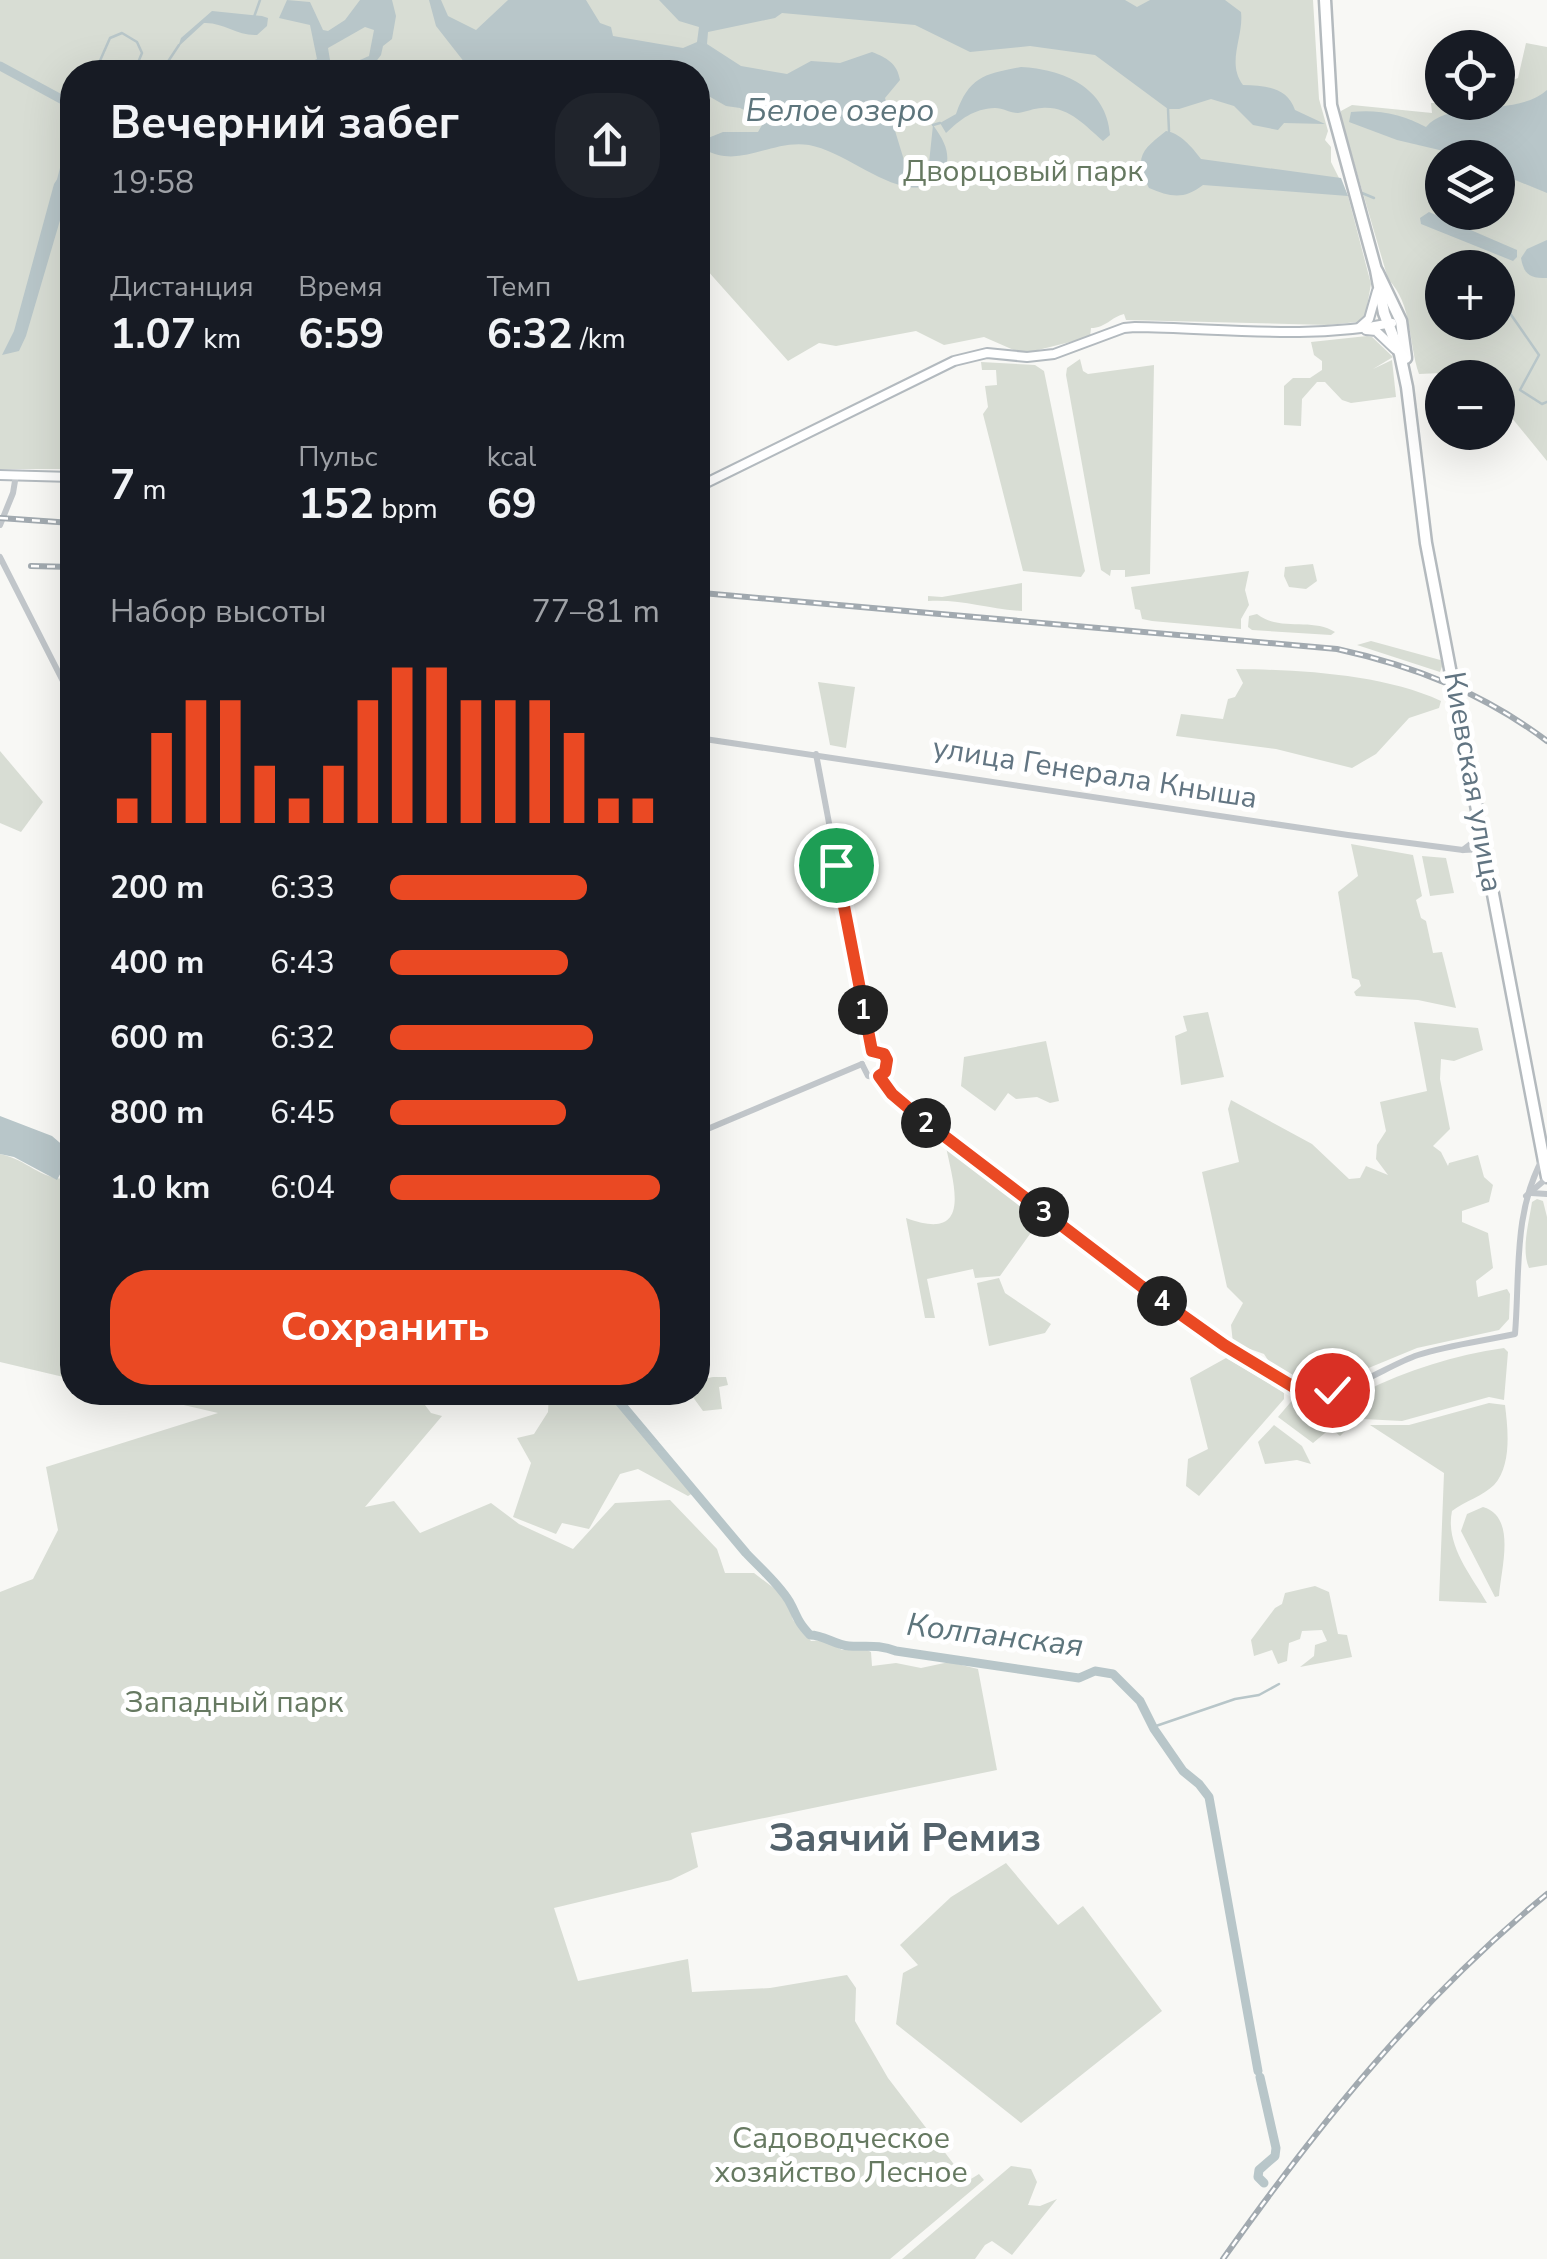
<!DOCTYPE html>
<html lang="ru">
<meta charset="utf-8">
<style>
body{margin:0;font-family:"Nunito Sans",sans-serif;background:#20242c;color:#f1f3f6;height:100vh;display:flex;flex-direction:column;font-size:38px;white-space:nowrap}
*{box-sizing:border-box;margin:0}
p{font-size:32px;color:#9ea1a6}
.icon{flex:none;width:55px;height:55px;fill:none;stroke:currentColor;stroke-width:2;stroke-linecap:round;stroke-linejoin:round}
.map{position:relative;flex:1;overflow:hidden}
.panel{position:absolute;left:60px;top:60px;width:650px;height:1345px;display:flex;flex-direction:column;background:#171b24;border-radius:40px;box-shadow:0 10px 40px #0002}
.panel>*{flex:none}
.tools{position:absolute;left:1425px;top:30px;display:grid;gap:20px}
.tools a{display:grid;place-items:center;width:90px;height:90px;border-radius:50%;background:#171b24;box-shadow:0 10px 40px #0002;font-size:50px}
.pin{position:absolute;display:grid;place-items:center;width:85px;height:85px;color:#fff;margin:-42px;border:5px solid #fff;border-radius:50%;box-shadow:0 2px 10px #0007}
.km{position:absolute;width:50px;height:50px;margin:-25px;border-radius:50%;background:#222;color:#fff;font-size:28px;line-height:50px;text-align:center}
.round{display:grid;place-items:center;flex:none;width:105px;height:105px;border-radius:40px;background:#20242c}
.headline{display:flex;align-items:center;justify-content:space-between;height:170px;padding:0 50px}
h1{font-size:45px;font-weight:700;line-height:75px}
.metrics{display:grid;grid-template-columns:repeat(3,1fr);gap:15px;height:170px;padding:10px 50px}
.metrics div{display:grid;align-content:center}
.metrics b{font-size:42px;font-weight:700}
.metrics small{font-size:28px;font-weight:400}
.metrics p{font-size:28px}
.chart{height:280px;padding:20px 50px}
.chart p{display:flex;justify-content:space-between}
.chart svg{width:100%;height:180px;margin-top:10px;stroke:#ea4923;stroke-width:6}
.cta{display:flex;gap:20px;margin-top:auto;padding:20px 50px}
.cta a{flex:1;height:115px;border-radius:40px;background:#ea4923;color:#fff;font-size:40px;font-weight:700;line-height:115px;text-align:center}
ul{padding:0 50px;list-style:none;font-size:32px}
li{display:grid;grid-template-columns:160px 120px 1fr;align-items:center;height:75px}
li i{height:25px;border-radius:12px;background:#ea4923}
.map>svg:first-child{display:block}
</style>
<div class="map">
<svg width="1547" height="2259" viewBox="0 0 1547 2259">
<rect width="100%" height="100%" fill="#f8f8f5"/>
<g fill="#d8ddd4" fill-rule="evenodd">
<path d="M0,0H1313L1319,99L1328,131L1325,140L1331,147V162L1348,196L1371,284L1365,317L1357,322L1328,325L1126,320L1124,314C1111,317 1106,328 1091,328L1090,337L1030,352L1016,351L984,337L944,345L916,331L836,346L819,343L788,361L698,260V72H72V469H0Z"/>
<path d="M1526,43L1547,47V461L1498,401V378L1476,377L1464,372L1419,374C1408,342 1413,305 1388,279L1341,118V111L1352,105L1432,113L1431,103L1498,102V86L1518,78ZM1442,158H1498V212H1442ZM1442,268H1498V322H1442Z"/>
<polygon points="1367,336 1372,337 1393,357 1373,369 1392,360 1396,397 1351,403 1342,400 1325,382 1317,382 1302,399 1301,426 1284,425 1284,386 1293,378 1310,378 1322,370 1322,361 1314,355 1311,342"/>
<polygon points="1080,359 1083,371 1088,374 1154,365 1150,574 1125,577 1125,570 1111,570 1110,576 1101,570 1066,375 1067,368"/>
<polygon points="981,362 1035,365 1044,371 1085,571 1081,577 1023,571 983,414 988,407 985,386 997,385 996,370 982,370"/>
<polygon points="1313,564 1317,581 1306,589 1289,587 1284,576 1285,567"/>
<polygon points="1249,571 1245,590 1249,605 1241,619 1241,629 1152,621 1142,619 1140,610 1135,609 1131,587"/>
<path d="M1022,583V611C987,609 963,599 928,601V596L942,597Z"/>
<path d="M1257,614C1279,632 1312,617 1335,632L1331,635L1252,630L1248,627L1249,616Z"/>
<polygon points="1371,641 1444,661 1440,672 1357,645"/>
<path d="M1236,669C1301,670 1382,674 1441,701L1439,708L1409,718L1376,754L1352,768L1276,749L1176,736L1181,714L1223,719L1228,699L1235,697L1243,683Z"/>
<polygon points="818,682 855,687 846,748 830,745"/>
<polygon points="0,751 43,802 21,832 0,823"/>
<polygon points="1351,844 1413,855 1422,896 1416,900 1421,918 1426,921 1433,953 1442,952 1456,1008 1418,1000 1356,996 1354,992 1361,986 1359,980 1352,978 1338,892 1358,876"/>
<polygon points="1422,856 1446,858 1454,893 1430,896"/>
<polygon points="1208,1012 1224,1077 1181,1085 1175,1036 1187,1031 1183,1016"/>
<path d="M1414,1022L1478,1028L1483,1050L1454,1061L1441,1059L1440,1079L1450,1129L1433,1146L1441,1152L1448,1166L1449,1163L1478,1155L1484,1177L1493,1185L1489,1202L1462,1211V1222L1488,1233L1493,1268L1476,1281L1478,1297L1507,1289L1510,1294L1509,1319L1499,1330L1417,1348L1325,1386C1300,1387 1277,1376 1264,1354L1233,1343L1231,1325L1243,1303L1227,1287L1202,1172L1239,1162L1228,1109L1231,1100L1312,1144L1349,1179L1360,1178L1366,1166L1388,1175L1376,1159L1377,1145L1386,1131L1380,1102L1427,1091Z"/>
<polygon points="1046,1041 1059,1101 1050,1103 1037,1097 1016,1099 1008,1093 995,1111 961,1086 964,1057"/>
<path d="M946,1147L1046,1221L1041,1228L1035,1227L1000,1276L975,1278L973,1269L927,1279L935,1318H925L906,1218C973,1243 954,1186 946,1147Z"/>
<path d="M0,1154C29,1160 40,1181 72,1179V1379L0,1362Z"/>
<path d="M1537,1199L1543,1201L1547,1217V1265L1529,1268C1521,1250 1529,1222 1532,1202Z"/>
<polygon points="999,1278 1005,1293 1051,1324 1045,1333 989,1346 977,1283"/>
<path d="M1504,1348L1508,1352L1504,1400L1489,1397L1402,1421L1363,1419L1361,1416L1363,1392C1408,1370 1454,1355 1504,1348Z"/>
<polygon points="1226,1358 1277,1388 1284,1393 1284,1399 1199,1496 1186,1486 1188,1459 1208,1449 1190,1378"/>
<polygon points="713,1377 726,1377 728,1385 719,1387 722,1409 703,1411 690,1393 698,1392 698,1380"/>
<polygon points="1356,1392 1355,1421 1340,1436 1331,1428 1313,1443 1278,1417 1295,1397 1319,1401"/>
<polygon points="132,1393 416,1393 431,1413 442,1416 365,1507 394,1501 420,1533 491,1503 519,1524 573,1549 615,1503 670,1500 717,1549 725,1573 754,1573 788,1599 793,1620 811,1641 825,1640 842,1650 861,1647 871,1652 872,1666 896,1663 921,1668 949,1662 978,1669 997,1770 691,1833 698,1867 671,1880 554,1908 578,1981 688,1959 692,1992 770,1988 847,1975 856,1988 855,2021 888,2078 959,2171 947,2181 958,2187 979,2174 984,2180 890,2259 0,2259 0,1592 33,1579 58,1530 46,1467 218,1413"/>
<polygon points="549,1393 590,1393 616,1402 693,1493 688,1496 638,1469 620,1474 589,1529 562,1523 556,1534 513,1517 531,1463 517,1438 534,1434 548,1412"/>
<path d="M1489,1403L1505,1405C1508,1429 1512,1465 1494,1485C1483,1496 1465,1501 1452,1511C1445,1545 1471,1575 1487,1603L1439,1601L1444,1473L1370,1425H1409Z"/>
<polygon points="1274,1425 1302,1446 1311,1464 1297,1460 1265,1464 1258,1442"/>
<path d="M1483,1507C1517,1517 1501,1568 1499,1596L1495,1597L1461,1531L1467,1514Z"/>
<polygon points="1315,1586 1329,1592 1338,1634 1347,1635 1352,1657 1300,1667 1314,1656 1315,1645 1327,1641 1322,1630 1302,1631 1300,1639 1289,1643 1287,1661 1278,1664 1272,1650 1254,1656 1251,1640 1275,1608 1282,1604 1285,1593"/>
<polygon points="1006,1863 1058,1925 1083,1906 1162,2011 1021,2123 896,2024 903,1973 918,1965 900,1945 951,1897"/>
<polygon points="1011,2166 1031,2169 1037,2182 1028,2205 1040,2206 1057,2199 1012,2255 992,2241 985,2245 975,2259 902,2259"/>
</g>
<g fill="#b8c6c9" fill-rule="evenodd">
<path d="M287,0L310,2L323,30L328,31L345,20L360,0H392L396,16L392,39L383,46L381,55L368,72H303L308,63L317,59L310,25L279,18ZM365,27L374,30L369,56C354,63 345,67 330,60L328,48Z"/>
<path d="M429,0H441L448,16L476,30L508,0H586L600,23L611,27L613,36L683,48L697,42L699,27L679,21L659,0H1125L1137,7L1150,0H1225L1241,12C1244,37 1226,62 1243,85C1264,86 1287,86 1295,110L1325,124L1284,123L1278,130L1253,125L1234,106L1211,99L1179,109H1168L1095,55L1030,46L970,52L915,25L782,13L775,18L708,32L707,44L741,66L787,74L811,61L840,63L872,52C887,58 897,63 900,80L885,98L907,170L920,173L929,163L933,125C949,147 952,159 940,183C931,185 918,189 909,187C878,183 841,151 809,145C771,139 739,170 704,149L708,138L723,132H758L762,125L758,117L740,108L726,106L698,90V72H511L502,64L495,65L491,72H472L436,26Z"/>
<path d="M212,11L262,16L268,18L267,26L257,35C237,36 223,22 204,23L178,47L181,38Z"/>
<path d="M1021,67C1062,69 1107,87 1110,135L1103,141C1085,126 1069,106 1042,108C1034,108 1026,112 1018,113C1010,113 1003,108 995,108C973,109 961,119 946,133L940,123L956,114C969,77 984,74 1021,67Z"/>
<path d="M1547,90V193L1498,173V158L1469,157L1397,140L1349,122L1351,112C1377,109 1403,114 1426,127C1450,98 1516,118 1547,90Z"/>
<path d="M1166,131C1180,133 1192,147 1201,159L1341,178L1348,196L1203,185C1184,200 1170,197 1149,188C1133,157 1142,150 1166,131Z"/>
<polygon points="60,175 66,176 69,187 62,203 61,217 26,336 19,351 2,355 14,331 54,184"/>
<polygon points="1429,212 1517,250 1517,257 1513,261 1421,224 1420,218"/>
<path d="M1547,240V278C1530,278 1524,275 1521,258L1527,249Z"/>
<polygon points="0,1116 52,1136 66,1148 65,1165 57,1180 14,1157 0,1154"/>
</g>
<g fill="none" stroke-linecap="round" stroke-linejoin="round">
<g stroke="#b8c6c9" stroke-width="2.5">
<polyline points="254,17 260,0"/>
<polyline points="95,72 110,38 122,33 137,42 142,53 134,72"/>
<polyline points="161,72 179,45"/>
<polyline points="1168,109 1169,131"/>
<polyline points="933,125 940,123"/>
<polyline points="1362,193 1374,198"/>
<polyline points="1498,296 1539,355 1520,390 1542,404 1547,402"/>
<polyline points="1153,1727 1235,1699 1259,1695 1279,1684"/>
<polyline points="1258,2071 1260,2077"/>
</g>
<g stroke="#b8c6c9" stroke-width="9">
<polyline points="0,66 72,105"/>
<polyline points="60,186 72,139"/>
<path d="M611,1392L746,1553C761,1569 778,1583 789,1601C798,1617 796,1620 810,1635C824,1635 835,1645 849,1646C866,1647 879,1644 896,1651L1079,1678L1095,1671L1113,1674L1140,1701L1154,1729L1183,1771L1199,1784L1209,1797L1258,2071"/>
<polyline points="1260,2077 1276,2148 1275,2156 1259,2170 1258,2177 1264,2183"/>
</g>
<defs>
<g id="secondary">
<polyline points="1360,327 1369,319 1377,291"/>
<polyline points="1366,330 1376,331 1395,349"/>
<polyline points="0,475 72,477"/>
<path d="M698,487L954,361L987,353L1027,357L1054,354L1124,328L1135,327C1220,328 1308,340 1392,323"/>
</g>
<g id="primary">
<polyline points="1325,0 1331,105 1376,270 1384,313 1400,354 1407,387 1426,543 1547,1177"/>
<polyline points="1377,271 1401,321 1406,358"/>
</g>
</defs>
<use href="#secondary" stroke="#b3babf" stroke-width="12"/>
<use href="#primary" stroke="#b4babe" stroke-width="15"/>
<g stroke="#c1c6ca" stroke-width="6">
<polyline points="0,525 13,493 16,475"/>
<polyline points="0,557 72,699"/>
<polyline points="698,738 1348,835 1463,850 1485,849"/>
<polyline points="816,754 872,1051"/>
<polyline points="1463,850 1476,840 1481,830"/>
<polyline points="862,1064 868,1076 875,1077 885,1073 887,1060 884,1055 873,1051"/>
<path d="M879,1076L883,1085L918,1116C977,1161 1265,1395 1318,1393C1353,1392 1386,1366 1418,1355C1449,1345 1483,1341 1515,1334C1520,1274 1513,1212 1543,1158"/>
<polyline points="698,1133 862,1064"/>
<polyline points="1531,1193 1547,1194"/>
<polyline points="1526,1196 1547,1178"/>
</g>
<use href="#secondary" stroke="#fff" stroke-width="8"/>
<use href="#primary" stroke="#fff" stroke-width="10"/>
<defs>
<g id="rail">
<polyline points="0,518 72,523"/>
<polyline points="31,566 72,567"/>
<path d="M702,593L1337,649C1415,666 1483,693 1547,741"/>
<path d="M1223,2259C1318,2125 1420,1998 1547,1894"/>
</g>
</defs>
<use href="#rail" stroke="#a2aab0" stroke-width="6"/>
<use href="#rail" stroke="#fff" stroke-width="2.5" stroke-dasharray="8" stroke-linecap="butt"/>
</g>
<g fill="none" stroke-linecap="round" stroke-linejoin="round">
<defs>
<polyline id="route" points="836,865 872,1051 884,1054 887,1060 885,1072 879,1076 892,1094 918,1116 1141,1286 1224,1345 1297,1389 1316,1393 1332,1390"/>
</defs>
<use href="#route" stroke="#fff" stroke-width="20"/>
<use href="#route" stroke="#ea4923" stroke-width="12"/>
</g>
<g text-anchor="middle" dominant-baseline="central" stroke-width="10" stroke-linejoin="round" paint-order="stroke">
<g font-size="30" fill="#667961" stroke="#fff">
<text x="1023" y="171">Дворцовый парк</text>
<text x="234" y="1702">Западный парк</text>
<text x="841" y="2138">Садоводческое<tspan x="841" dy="34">хозяйство Лесное</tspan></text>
</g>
<g font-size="30" fill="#627582" stroke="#fff">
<text transform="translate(1095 773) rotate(9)">улица Генерала Кныша</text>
<text transform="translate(1473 782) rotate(80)">Киевская улица</text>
</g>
<g font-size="32" font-style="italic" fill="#5d757c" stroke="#fff">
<text x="840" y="110">Белое озеро</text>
<text transform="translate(995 1635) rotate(7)">Колпанская</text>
</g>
<g font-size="40" font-weight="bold" fill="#54636c" stroke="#fff">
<text x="905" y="1838">Заячий Ремиз</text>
</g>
</g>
</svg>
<div class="tools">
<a><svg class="icon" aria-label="locate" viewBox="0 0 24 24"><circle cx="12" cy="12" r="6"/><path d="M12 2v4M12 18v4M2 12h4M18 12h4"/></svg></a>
<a><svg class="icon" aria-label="layers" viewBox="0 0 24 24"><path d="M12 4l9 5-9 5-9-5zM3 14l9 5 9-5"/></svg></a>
<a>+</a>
<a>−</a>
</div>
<div class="pin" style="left:836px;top:865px;background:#1e9e55"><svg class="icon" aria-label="arrive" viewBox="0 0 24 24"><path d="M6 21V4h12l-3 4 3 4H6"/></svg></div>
<div class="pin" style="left:1332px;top:1390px;background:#d93025"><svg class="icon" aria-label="check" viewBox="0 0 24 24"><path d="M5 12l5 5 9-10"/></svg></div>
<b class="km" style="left:863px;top:1010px">1</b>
<b class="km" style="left:926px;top:1123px">2</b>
<b class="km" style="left:1044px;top:1212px">3</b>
<b class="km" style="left:1162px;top:1301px">4</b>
<section class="panel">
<div class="headline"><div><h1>Вечерний забег</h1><p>19:58</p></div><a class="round"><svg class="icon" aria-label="share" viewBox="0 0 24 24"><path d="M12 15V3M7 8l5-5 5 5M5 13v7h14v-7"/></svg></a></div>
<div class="metrics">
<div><p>Дистанция</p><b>1.07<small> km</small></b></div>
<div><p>Время</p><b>6:59</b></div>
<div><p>Темп</p><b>6:32<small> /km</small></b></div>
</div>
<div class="metrics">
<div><b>7<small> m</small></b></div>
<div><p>Пульс</p><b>152<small> bpm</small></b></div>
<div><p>kcal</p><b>69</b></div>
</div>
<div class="chart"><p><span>Набор высоты</span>77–81 m</p>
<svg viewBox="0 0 160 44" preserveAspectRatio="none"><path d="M5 44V38M15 44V22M25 44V14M35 44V14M45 44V30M55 44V38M65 44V30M75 44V14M85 44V6M95 44V6M105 44V14M115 44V14M125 44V14M135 44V22M145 44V38M155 44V38"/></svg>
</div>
<ul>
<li><b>200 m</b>6:33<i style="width:73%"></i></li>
<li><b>400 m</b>6:43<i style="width:66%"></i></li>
<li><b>600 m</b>6:32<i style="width:75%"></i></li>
<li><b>800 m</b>6:45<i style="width:65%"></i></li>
<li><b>1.0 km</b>6:04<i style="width:100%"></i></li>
</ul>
<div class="cta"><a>Сохранить</a></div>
</section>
</div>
